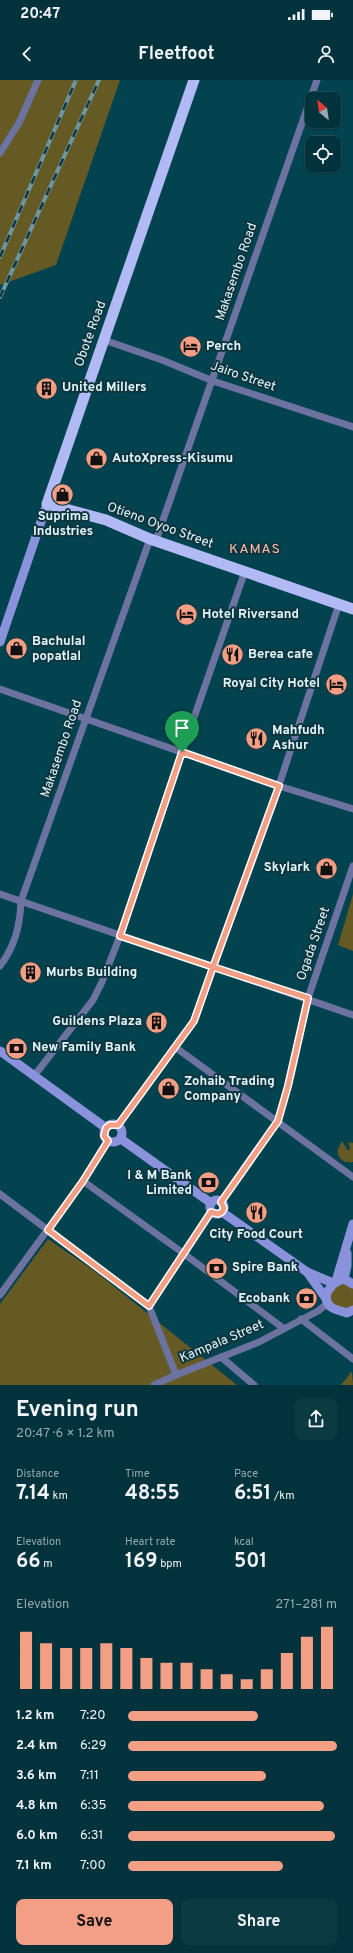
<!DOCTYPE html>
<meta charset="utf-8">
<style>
body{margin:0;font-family:Overpass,sans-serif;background:#0c3a42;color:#f1f3f6;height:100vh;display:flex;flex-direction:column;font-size:15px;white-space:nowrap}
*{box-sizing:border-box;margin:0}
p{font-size:13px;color:#96aaaf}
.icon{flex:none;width:22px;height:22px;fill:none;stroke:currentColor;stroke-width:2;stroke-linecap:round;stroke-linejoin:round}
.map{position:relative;height:1305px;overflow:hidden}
.drawer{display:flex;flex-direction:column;background:#02323b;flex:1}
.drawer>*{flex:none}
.needle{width:26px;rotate:331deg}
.buttons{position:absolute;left:305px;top:12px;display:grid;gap:8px}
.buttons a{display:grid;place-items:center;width:36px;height:36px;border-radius:8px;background:#02323b;box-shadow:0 1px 3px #0004,0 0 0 1px #234d55;font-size:20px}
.pin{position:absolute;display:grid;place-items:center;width:34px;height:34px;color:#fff;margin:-41px -17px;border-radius:50% 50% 50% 0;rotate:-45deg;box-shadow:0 0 4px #0007}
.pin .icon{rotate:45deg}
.round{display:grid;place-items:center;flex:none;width:42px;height:42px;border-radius:8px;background:#0c3a42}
.overview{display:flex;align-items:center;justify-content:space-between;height:68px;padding:0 16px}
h1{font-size:22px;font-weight:700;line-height:30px}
.figures{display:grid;grid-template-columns:repeat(3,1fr);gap:6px;height:68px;padding:4px 16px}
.figures div{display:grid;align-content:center}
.figures b{font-size:20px;font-weight:700}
.figures small{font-size:11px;font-weight:400}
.figures p{font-size:11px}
.chart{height:112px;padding:8px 16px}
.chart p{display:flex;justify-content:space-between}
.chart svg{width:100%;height:72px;margin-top:4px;stroke:#f39f85;stroke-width:6}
.action{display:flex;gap:8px;margin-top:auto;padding:8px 16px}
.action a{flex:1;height:46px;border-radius:8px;background:#f39f85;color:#111;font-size:16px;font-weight:700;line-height:46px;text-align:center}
.action a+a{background:#0c3a42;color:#f1f3f6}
ul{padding:0 16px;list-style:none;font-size:13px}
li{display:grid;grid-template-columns:64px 48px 1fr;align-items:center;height:30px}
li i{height:10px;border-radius:5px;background:#f39f85}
.status{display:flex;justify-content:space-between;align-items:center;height:28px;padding:0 20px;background:#02323b;direction:ltr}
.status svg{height:11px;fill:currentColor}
header{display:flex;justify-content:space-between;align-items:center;height:52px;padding:0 16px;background:#02323b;font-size:18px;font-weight:700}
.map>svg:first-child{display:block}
</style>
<div class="status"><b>20:47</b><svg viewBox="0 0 49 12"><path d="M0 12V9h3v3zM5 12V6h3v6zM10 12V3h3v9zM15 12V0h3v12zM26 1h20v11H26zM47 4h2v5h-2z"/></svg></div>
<header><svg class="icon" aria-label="back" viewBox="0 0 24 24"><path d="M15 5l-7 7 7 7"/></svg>Fleetfoot<svg class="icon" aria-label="person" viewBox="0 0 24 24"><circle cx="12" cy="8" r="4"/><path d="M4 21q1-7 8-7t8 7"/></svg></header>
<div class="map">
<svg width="353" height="1305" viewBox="0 0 353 1305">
<rect width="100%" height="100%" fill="#03424f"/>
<g fill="#655a24">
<polygon points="0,0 120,0 56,185 0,205"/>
<polygon points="353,814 353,871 338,865"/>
<path d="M342,1061L348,1071L350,1068L348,1062L353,1063V1082H345C335,1076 337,1070 342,1061Z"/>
<polygon points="48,1159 96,1192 237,1305 0,1305 0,1224"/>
<polygon points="341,1201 353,1206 353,1227 349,1230 334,1228 329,1215"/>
<polygon points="352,1291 353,1305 341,1305"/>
</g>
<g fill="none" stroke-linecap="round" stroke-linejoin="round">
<g stroke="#6d73a1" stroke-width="7">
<polyline points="0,73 19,43 38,0"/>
<polyline points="104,260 162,280 213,301 353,347"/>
<polyline points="156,460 317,0"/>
<polyline points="0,609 279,706 353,729"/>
<polyline points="0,814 353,935"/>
<path d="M0,886C15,866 20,846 21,821L150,459"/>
<polyline points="175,967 353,1097"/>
<polyline points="34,996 93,920 102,902 123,848 182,672 245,491"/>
<polyline points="118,1045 194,941 277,711 339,524"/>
<polyline points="83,1101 183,1173 283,1248"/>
<polyline points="0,1114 149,1226 176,1295 259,1262 318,1231 328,1223"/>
<polyline points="221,1122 277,1041 288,1005 308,918 353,786"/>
<polyline points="0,1215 83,1101 107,1061"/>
<polyline points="149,1226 211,1132"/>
<polyline points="301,1239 353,1279"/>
<polyline points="221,1277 254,1305"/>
<polyline points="154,1305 176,1295"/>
</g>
<g stroke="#8992da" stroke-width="9">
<polyline points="0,562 47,424"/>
<polyline points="0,971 106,1048"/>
<circle cx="113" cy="1053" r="9"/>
<polyline points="121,1059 211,1123"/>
<circle cx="217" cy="1127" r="7"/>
<polyline points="222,1132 307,1192 333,1203"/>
<polyline points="307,1192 327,1220"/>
<polyline points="344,1199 347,1186 347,1173"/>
<polyline points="336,1201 353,1144"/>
<path d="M353,1204L344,1199C333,1202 318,1216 331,1227C335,1230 342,1231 347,1233L353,1230"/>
</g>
<polyline stroke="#b1baf4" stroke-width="11" points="194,0 47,424 106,440 150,459 353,529"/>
<defs>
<g id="rail">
<polyline points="0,177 76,0"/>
<polyline points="0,217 99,0"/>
</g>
</defs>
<use href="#rail" stroke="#6c97a1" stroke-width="4"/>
<use href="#rail" stroke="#0f363f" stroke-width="2.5" stroke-dasharray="8" stroke-linecap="butt"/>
</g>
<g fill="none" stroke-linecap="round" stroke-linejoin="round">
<defs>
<polyline id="route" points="182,672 120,856 213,887 194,941 121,1041 118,1045 110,1045 106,1048 104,1056 108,1061 83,1101 48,1150 149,1226 211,1132 218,1134 222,1132 224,1128 221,1122 278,1041 288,1006 308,918 213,887 279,706 182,672"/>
</defs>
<use href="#route" stroke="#fff" stroke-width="8"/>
<use href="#route" stroke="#f39f85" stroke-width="5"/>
</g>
<defs>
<symbol id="hotel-disc" viewBox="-11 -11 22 22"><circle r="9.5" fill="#f39f85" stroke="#0f363f"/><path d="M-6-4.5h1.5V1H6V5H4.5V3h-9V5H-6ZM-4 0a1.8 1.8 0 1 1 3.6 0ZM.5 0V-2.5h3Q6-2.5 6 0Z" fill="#111"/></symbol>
<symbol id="building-disc" viewBox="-11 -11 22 22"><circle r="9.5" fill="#f39f85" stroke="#0f363f"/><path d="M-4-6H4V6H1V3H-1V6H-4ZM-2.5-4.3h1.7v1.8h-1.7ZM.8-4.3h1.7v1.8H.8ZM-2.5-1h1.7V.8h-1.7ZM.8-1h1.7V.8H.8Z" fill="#111"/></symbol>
<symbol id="shop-disc" viewBox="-11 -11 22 22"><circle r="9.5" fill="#f39f85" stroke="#0f363f"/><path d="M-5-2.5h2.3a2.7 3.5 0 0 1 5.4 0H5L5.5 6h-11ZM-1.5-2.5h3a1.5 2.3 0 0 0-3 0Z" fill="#111"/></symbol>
<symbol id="restaurant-disc" viewBox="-11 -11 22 22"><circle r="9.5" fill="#f39f85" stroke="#0f363f"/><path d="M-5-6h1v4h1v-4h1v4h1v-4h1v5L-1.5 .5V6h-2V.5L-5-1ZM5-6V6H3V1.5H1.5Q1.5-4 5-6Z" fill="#111"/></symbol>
<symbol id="bank-disc" viewBox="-11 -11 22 22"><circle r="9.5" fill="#f39f85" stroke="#0f363f"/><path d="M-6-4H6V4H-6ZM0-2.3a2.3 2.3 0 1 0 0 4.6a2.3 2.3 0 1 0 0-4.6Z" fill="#111"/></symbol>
</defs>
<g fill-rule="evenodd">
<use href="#hotel-disc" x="178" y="254" width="25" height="25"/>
<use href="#building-disc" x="34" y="296" width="25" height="25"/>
<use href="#shop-disc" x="84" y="366" width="25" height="25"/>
<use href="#shop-disc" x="50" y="402" width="25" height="25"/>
<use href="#hotel-disc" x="174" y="522" width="25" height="25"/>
<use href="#shop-disc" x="4" y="556" width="25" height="25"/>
<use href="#restaurant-disc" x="220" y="562" width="25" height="25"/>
<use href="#hotel-disc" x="324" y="592" width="25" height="25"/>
<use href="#restaurant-disc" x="244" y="646" width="25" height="25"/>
<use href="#shop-disc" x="314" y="776" width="25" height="25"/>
<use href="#building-disc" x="18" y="880" width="25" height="25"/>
<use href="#building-disc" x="144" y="930" width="25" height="25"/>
<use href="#bank-disc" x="4" y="956" width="25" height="25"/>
<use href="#shop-disc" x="156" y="996" width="25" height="25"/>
<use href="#bank-disc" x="196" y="1090" width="25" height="25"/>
<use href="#restaurant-disc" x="244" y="1120" width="25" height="25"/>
<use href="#bank-disc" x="204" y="1176" width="25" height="25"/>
<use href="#bank-disc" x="294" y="1206" width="25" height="25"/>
</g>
<g text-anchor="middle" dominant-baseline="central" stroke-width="4" stroke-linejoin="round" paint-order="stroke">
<g font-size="13" fill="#e1f6fc" stroke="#0f363f">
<text transform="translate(237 192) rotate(-71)">Makasembo Road</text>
<text transform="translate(91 254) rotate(-70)">Obote Road</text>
<text transform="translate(243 297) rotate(19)">Jairo Street</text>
<text transform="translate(160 446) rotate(20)">Otieno Oyoo Street</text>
<text transform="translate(62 669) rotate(-71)">Makasembo Road</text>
<text transform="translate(314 864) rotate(-71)">Ogada Street</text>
<text transform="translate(222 1262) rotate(-23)">Kampala Street</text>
</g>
<g font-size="13" font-weight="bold" fill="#e1f6fc" stroke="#0f363f" text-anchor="start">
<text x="206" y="267">Perch</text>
<text x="62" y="308">United Millers</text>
<text x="112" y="379">AutoXpress-Kisumu</text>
<text x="63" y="437" text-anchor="middle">Suprima<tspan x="63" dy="15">Industries</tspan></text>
<text x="202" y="535">Hotel Riversand</text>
<text x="32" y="562">Bachulal<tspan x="32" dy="15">popatlal</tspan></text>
<text x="248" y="575">Berea cafe</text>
<text x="320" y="604" text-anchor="end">Royal City Hotel</text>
<text x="272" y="651">Mahfudh<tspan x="272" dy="15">Ashur</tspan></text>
<text x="310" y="788" text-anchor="end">Skylark</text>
<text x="46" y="893">Murbs Building</text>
<text x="142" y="942" text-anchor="end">Guildens Plaza</text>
<text x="32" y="968">New Family Bank</text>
<text x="184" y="1002">Zohaib Trading<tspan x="184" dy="15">Company</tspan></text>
<text x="192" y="1096" text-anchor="end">I &amp; M Bank<tspan x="192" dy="15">Limited</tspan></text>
<text x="256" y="1155" text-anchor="middle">City Food Court</text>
<text x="232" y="1188">Spire Bank</text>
<text x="290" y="1219" text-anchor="end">Ecobank</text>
</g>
<g font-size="14" letter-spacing="1" fill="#fdbca9" stroke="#0f363f">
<text x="255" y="469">KAMAS</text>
</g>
</g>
</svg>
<div class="buttons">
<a><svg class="needle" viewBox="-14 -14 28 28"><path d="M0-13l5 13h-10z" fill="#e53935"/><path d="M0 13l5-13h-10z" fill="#96aaaf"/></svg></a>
<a><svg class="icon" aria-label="locate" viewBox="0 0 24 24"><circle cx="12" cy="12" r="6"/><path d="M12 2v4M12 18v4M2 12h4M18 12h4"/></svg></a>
</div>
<div class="pin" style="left:182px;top:672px;background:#1e9e55"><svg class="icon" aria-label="arrive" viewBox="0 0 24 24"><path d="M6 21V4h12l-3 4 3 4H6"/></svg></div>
</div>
<section class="drawer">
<div class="overview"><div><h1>Evening run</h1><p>20:47 · 6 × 1.2 km</p></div><a class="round"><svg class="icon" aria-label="share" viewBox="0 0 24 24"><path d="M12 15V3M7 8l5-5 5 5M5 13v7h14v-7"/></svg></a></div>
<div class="figures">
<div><p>Distance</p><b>7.14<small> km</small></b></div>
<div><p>Time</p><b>48:55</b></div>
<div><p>Pace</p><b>6:51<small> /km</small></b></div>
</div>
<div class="figures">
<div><p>Elevation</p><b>66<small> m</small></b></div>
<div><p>Heart rate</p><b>169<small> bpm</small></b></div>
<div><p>kcal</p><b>501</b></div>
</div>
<div class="chart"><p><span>Elevation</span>271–281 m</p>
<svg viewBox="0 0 160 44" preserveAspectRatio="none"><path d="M5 44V9M15 44V16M25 44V19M35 44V19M45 44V16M55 44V19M65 44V25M75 44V28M85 44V28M95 44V32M105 44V35M115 44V38M125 44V32M135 44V22M145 44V12M155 44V6"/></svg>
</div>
<ul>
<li><b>1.2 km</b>7:20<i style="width:62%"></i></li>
<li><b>2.4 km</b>6:29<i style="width:100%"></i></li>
<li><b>3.6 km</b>7:11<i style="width:66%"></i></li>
<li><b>4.8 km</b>6:35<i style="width:94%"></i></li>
<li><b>6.0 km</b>6:31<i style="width:99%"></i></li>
<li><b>7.1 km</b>7:00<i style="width:74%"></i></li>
</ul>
<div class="action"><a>Save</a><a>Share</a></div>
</section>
